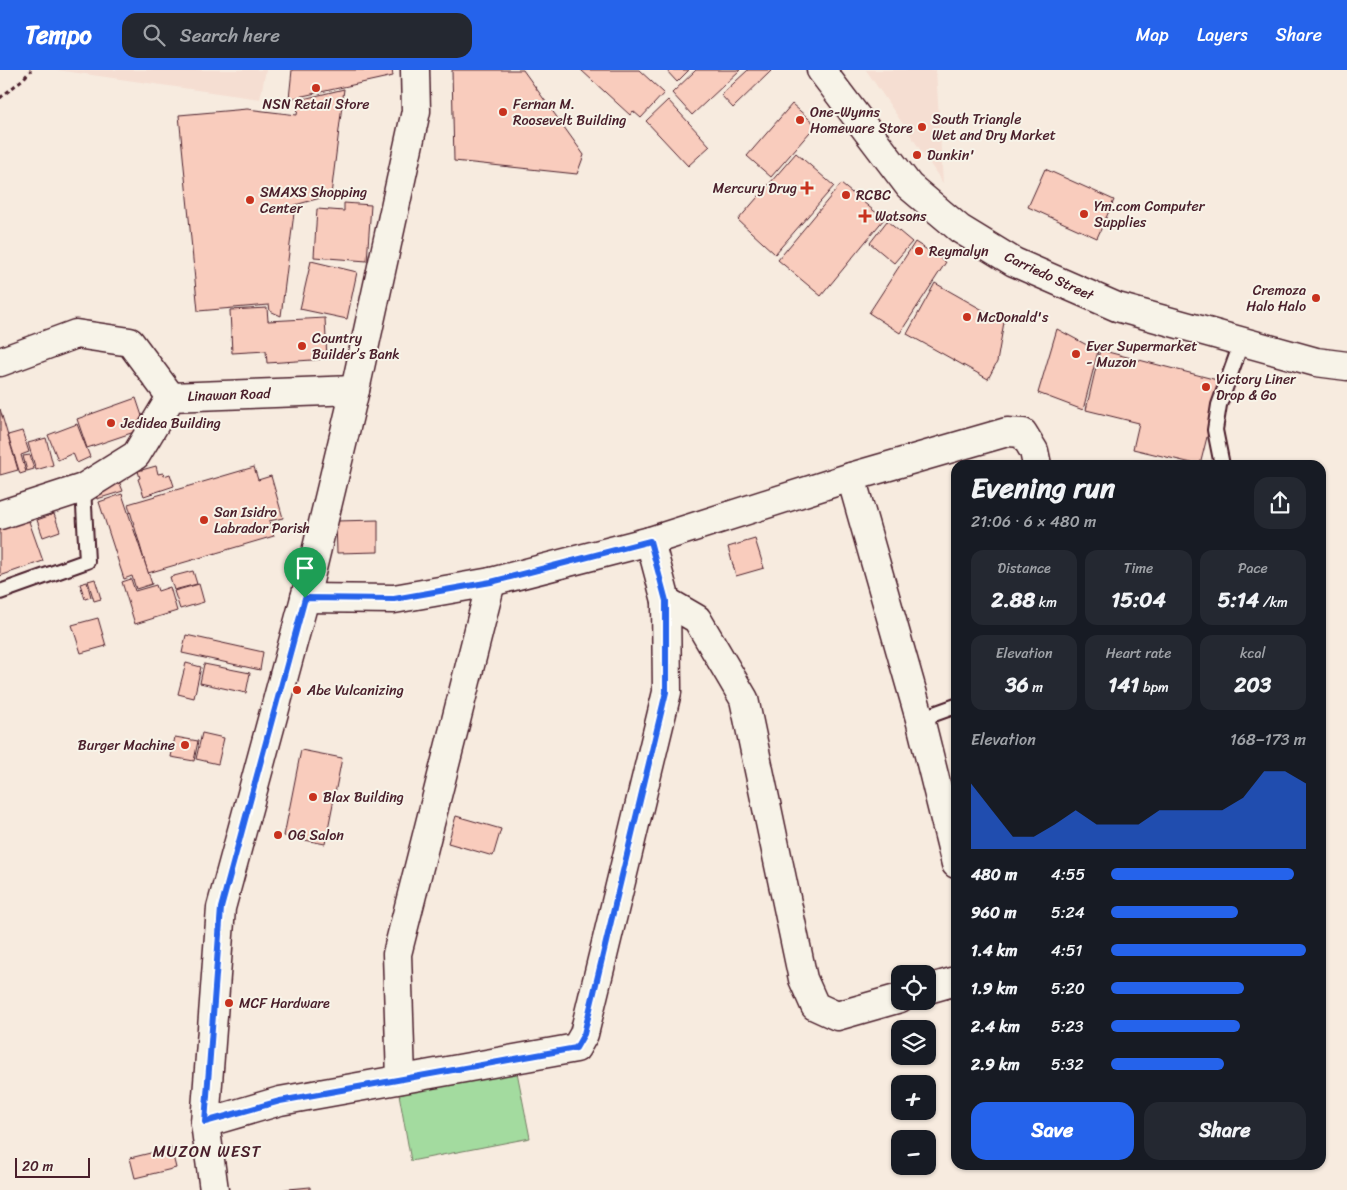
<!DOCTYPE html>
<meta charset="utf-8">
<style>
body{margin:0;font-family:Sriracha,sans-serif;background:#242831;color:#f1f3f6;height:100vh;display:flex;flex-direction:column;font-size:19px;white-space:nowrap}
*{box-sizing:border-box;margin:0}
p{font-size:16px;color:#9ea1a6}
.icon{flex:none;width:28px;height:28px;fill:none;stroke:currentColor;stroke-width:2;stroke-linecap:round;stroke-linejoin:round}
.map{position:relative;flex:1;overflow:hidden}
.sheet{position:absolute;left:951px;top:390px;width:375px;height:710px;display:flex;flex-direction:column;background:#171b24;border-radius:15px;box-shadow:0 1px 4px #0004}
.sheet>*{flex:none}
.tools{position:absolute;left:891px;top:895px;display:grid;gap:10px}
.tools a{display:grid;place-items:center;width:45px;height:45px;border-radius:10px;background:#171b24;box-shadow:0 1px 4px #0004;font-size:25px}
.scale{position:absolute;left:15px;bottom:12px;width:75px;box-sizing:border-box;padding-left:5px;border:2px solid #4a1f2b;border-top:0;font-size:14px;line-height:18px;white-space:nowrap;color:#4a1f2b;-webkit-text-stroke:4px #f7f3e8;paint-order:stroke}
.pin{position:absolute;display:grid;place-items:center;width:42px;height:42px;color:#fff;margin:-51px -21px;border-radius:50% 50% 50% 0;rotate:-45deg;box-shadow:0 0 5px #0007}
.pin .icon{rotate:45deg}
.round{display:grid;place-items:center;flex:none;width:52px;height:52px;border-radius:15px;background:#242831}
.head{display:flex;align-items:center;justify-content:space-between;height:85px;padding:0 20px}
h1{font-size:28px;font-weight:800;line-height:38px}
.stats{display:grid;grid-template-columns:repeat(3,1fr);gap:8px;height:85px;padding:5px 20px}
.stats div{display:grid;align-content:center;border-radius:12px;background:#242831;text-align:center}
.stats b{font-size:21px;font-weight:800}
.stats small{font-size:14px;font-weight:400}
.stats p{font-size:14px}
.chart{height:140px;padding:10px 20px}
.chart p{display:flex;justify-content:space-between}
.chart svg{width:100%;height:90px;margin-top:5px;fill:#2563eb;opacity:.7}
.button{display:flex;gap:10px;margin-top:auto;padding:10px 20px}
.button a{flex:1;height:58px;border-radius:15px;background:#2563eb;color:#fff;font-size:20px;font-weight:800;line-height:58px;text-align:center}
.button a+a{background:#242831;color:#f1f3f6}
ul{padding:0 20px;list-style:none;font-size:16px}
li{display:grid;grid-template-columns:80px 60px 1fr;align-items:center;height:38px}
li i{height:12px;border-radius:6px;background:#2563eb}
header{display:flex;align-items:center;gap:30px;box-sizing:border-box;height:70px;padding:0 25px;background:#2563eb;color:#fff}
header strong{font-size:24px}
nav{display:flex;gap:28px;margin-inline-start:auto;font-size:18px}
.search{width:350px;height:45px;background:#242831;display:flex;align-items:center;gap:12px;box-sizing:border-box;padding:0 18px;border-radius:15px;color:#9ea1a6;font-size:19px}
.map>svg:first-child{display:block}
</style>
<header>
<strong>Tempo</strong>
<div class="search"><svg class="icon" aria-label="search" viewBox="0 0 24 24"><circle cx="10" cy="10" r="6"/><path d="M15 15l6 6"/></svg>Search here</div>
<nav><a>Map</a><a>Layers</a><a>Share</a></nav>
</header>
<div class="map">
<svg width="1347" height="1120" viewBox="0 0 1347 1120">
<rect width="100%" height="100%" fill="#f7ebdf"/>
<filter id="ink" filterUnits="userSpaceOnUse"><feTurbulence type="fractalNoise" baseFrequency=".02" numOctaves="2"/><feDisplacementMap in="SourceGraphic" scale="10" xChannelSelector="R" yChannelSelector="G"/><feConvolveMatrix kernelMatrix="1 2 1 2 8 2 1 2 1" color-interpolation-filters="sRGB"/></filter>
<g filter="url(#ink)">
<g fill="#f5ded2">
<polygon points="57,0 266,0 260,29"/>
<polygon points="866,0 936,0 943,113"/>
</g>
<polygon fill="#a3db9f" stroke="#767d65" points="517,1002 530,1068 411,1091 399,1024"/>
<g fill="#f9ccbd" stroke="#4a1f2b">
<polygon points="292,0 392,0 393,6 289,29"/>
<polygon points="452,0 523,0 584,85 577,104 454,91"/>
<polygon points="581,0 639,0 664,23 641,48 633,41 630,45"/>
<polygon points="666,0 689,0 677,12"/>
<polygon points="696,0 740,0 692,45 672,23"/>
<polygon points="748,0 772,0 733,38 721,25"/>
<polygon points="344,19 331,125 295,135 281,246 270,241 269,235 198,241 179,45 247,39 297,45 299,30"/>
<polygon points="668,30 710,76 688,96 646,51"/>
<polygon points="792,34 816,55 771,107 747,86"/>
<polygon points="796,83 834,116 775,184 738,150"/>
<polygon points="1045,99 1114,130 1097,168 1028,137"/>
<polygon points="841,114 884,149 821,226 778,190"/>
<polygon points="344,133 371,135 367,191 314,187 317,139 344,141"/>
<polygon points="887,151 912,172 894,193 870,173"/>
<polygon points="915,172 946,192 900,263 869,243"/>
<polygon points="311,191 357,202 347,249 300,239"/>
<polygon points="935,213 1004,252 997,292 988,309 907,264"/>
<polygon points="267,238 268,251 325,248 327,289 267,293 266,281 232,283 230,240"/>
<polygon points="1057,259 1098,281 1083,340 1038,323"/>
<polygon points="1100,280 1221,311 1200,395 1133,379 1139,353 1086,340"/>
<polygon points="136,328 146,358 87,378 77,349"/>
<polygon points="0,339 18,400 0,405"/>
<polygon points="77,354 90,387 77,393 73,383 58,390 48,365"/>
<polygon points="22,361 29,382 21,385 26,402 20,404 8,365"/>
<polygon points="46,368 53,395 36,400 28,373"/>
<polygon points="30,385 34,399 27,401 23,386"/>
<polygon points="156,396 158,404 163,403 164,406 170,404 174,416 144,426 138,409 140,408 138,401"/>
<polygon points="254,397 258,410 271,406 283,448 269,451 274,466 148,503 128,434"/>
<polygon points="119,411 123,421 97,429 94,419"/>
<polygon points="122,424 152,514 136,519 132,506 124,509 99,432"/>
<polygon points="26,443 43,491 0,506 0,452"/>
<polygon points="54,444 60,461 43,467 37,450"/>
<polygon points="378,450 378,482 337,483 336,451"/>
<polygon points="755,469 764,498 736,506 728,477"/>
<polygon points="193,501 197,514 174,520 170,507"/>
<polygon points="95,509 101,529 94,531 88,511"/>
<polygon points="131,509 135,521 156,515 158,521 170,517 177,541 135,554 122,512"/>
<polygon points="87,512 91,527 85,529 80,514"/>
<polygon points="199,514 204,532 180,539 174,521"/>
<polygon points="98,548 106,576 81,583 72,555"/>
<polygon points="186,565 263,582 260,600 182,583"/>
<polygon points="186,593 201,597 194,628 178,624"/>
<polygon points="204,594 250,603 246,623 200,613"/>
<polygon points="202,663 224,668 218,694 196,689"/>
<polygon points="175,667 198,671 194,691 171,687"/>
<polygon points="301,680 342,688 325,774 284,766"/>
<polygon points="456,746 501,759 493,786 448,773"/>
<polygon points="171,1078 176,1098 135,1108 130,1088"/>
<polygon points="310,1117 310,1120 278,1120"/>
</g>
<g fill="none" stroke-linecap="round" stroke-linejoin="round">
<defs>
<g id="lane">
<polyline points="1222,395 1215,360 1219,335 1242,271"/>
<polyline points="0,522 87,491 83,418"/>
<polyline points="920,649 956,636"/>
</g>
<g id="street">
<polyline points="0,292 76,264 130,272 171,327"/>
<polyline points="851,407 920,649 956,794"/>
<polyline points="305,528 394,529 491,512 650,471 851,407 1007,362 1023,363 1034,381 1037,395"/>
<polyline points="666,531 697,549 744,629 803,909 815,936 837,946 900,928"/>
<polyline points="928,919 956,911"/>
<polyline points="401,1009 397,884 491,512"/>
<polyline points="205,1053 280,1031 576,978 584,964 667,622 666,531 650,471"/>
</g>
<g id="secondary">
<polyline points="821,0 909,116 960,159 1014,192 1117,237 1316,292 1347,296"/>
<polyline points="0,445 83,418 136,385 171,327 355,320"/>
</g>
<polyline id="primary" points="214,1120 205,1053 221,838 305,528 355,320 416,41 415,0"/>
</defs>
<use href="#lane" stroke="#4a1f2b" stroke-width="18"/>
<use href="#street" stroke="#4a1f2b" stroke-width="31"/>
<use href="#secondary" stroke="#4a1f2b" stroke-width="31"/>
<use href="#primary" stroke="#4a1f2b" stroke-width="31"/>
<polyline stroke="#4a1f2b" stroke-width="3" stroke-dasharray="4 4" stroke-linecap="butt" points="0,28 23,9 31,0"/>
<use href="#lane" stroke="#f7f3e8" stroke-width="14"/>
<use href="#street" stroke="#f7f3e8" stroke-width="28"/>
<use href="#secondary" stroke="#f7f3e8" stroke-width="28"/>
<use href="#primary" stroke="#f7f3e8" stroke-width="28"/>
</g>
</g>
<g fill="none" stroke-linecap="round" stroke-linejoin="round" filter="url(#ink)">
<defs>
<polygon id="route" points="650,471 666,531 666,622 584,964 576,978 280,1031 205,1052 221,838 305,528 394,529 491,512"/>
</defs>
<use href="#route" stroke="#fff" stroke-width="10"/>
<use href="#route" stroke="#2563eb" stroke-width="6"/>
</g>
<g fill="#c8321e" stroke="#f7f3e8" stroke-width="2">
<circle cx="316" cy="18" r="5"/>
<circle cx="503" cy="42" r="5"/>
<circle cx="800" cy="50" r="5"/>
<circle cx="922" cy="57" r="5"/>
<circle cx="917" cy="85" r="5"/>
<path d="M804.5 110.5h5v5h5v5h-5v5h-5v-5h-5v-5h5z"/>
<circle cx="846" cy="125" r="5"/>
<circle cx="250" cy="130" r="5"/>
<circle cx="1084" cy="144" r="5"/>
<path d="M862.5 138.5h5v5h5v5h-5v5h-5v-5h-5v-5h5z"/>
<circle cx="919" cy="181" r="5"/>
<circle cx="1316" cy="228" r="5"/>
<circle cx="967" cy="247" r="5"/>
<circle cx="302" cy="276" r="5"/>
<circle cx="1076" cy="284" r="5"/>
<circle cx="1206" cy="317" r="5"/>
<circle cx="111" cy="353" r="5"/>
<circle cx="204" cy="450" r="5"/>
<circle cx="297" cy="620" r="5"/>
<circle cx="185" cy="675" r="5"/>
<circle cx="313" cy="727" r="5"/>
<circle cx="278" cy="765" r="5"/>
<circle cx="229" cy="933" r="5"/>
</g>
<g text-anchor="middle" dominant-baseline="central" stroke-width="4" stroke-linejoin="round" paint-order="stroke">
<g font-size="14" fill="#4a1f2b" stroke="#f7f3e8" text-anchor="start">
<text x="316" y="34" text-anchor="middle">NSN Retail Store</text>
<text x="513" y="34">Fernan M.<tspan x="513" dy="16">Roosevelt Building</tspan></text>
<text x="810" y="42">One-Wynns<tspan x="810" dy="16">Homeware Store</tspan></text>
<text x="932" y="49">South Triangle<tspan x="932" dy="16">Wet and Dry Market</tspan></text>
<text x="927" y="85">Dunkin'</text>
<text x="797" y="118" text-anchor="end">Mercury Drug</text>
<text x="260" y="122">SMAXS Shopping<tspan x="260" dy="16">Center</tspan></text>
<text x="856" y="125">RCBC</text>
<text x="1094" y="136">Ym.com Computer<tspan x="1094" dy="16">Supplies</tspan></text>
<text x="875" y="146">Watsons</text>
<text x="929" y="181">Reymalyn</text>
<text x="1306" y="220" text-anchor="end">Cremoza<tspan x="1306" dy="16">Halo Halo</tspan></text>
<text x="977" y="247">McDonald's</text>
<text x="312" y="268">Country<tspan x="312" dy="16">Builder’s Bank</tspan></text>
<text x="1086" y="276">Ever Supermarket<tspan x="1086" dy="16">- Muzon</tspan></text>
<text x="1216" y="309">Victory Liner<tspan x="1216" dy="16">Drop &amp; Go</tspan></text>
<text x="121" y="353">Jedidea Building</text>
<text x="214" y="442">San Isidro<tspan x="214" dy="16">Labrador Parish</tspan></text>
<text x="307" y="620">Abe Vulcanizing</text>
<text x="175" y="675" text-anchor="end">Burger Machine</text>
<text x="323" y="727">Blax Building</text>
<text x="288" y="765">OG Salon</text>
<text x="239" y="933">MCF Hardware</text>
</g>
<g font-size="14" fill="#4a1f2b" stroke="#f7f3e8">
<text transform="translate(1049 206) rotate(25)">Carriedo Street</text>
<text transform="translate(229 325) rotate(-2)">Linawan Road</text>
</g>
<g font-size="16" letter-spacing="1" fill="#4a1f2b" stroke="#f7f3e8">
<text x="207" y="1081">MUZON WEST</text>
</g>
</g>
</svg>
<div class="tools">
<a><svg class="icon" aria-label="locate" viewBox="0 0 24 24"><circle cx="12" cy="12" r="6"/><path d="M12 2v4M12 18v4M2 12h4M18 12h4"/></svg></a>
<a><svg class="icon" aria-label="layers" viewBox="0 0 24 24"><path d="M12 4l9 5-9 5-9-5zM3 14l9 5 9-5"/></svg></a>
<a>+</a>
<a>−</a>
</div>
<div class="scale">20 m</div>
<div class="pin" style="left:305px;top:528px;background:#1e9e55"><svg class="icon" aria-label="arrive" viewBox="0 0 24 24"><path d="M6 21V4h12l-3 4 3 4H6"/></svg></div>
<section class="sheet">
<div class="head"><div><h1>Evening run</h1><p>21:06 · 6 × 480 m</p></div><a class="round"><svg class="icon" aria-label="share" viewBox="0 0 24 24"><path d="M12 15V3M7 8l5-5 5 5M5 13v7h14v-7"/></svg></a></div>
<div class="stats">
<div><p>Distance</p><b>2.88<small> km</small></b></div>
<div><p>Time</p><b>15:04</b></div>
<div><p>Pace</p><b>5:14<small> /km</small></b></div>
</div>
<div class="stats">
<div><p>Elevation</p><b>36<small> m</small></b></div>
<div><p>Heart rate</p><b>141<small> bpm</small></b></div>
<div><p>kcal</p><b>203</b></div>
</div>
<div class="chart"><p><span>Elevation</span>168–173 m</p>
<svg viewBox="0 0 160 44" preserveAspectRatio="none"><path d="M0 44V12L10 25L20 38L30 38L40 32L50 25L60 32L70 32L80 32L90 25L100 25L110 25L120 25L130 19L140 6L150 6L160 12V44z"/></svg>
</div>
<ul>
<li><b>480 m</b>4:55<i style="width:94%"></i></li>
<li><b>960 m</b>5:24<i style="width:65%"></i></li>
<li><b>1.4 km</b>4:51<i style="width:100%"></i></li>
<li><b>1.9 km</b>5:20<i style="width:68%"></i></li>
<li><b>2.4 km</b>5:23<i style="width:66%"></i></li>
<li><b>2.9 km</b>5:32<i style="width:58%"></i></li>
</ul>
<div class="button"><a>Save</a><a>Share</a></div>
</section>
</div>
